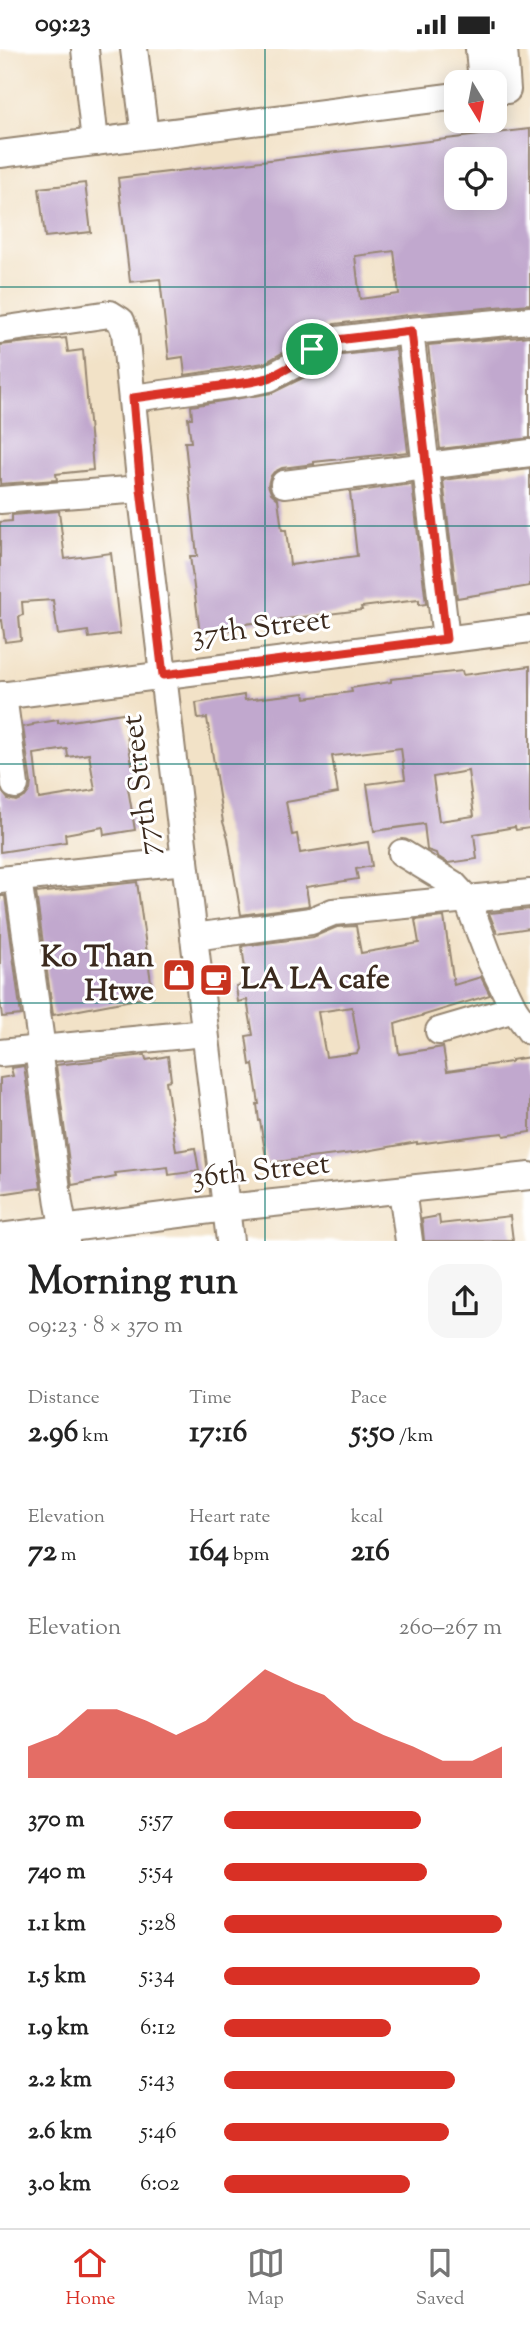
<!DOCTYPE html>
<meta charset="utf-8">
<style>
body{margin:0;font-family:"Sorts Mill Goudy",serif;background:#f6f6f6;color:#222;height:100vh;display:flex;flex-direction:column;font-size:26px;white-space:nowrap}
*{box-sizing:border-box;margin:0}
p{font-size:23px;color:#767676}
.icon{flex:none;width:38px;height:38px;fill:none;stroke:currentColor;stroke-width:2;stroke-linecap:round;stroke-linejoin:round}
.map{position:relative;height:1192px;overflow:hidden}
.panel{display:flex;flex-direction:column;background:#fff;flex:1}
.panel>*{flex:none}
.needle{width:46px;rotate:170deg}
.buttons{position:absolute;left:444px;top:21px;display:grid;gap:14px}
.buttons a{display:grid;place-items:center;width:63px;height:63px;border-radius:14px;background:#fff;box-shadow:0 4px 18px #0003;font-size:35px}
.pin{position:absolute;display:grid;place-items:center;width:60px;height:60px;color:#fff;margin:-30px;border:4px solid #fff;border-radius:50%;box-shadow:0 2px 7px #0007}
.round{display:grid;place-items:center;flex:none;width:74px;height:74px;border-radius:21px;background:#f6f6f6}
.head{display:flex;align-items:center;justify-content:space-between;height:119px;padding:0 28px}
h1{font-size:38px;font-weight:700;line-height:52px}
.stats{display:grid;grid-template-columns:repeat(3,1fr);gap:10px;height:119px;padding:7px 28px}
.stats div{display:grid;align-content:center}
.stats b{font-size:30px;font-weight:700}
.stats small{font-size:19px;font-weight:400}
.stats p{font-size:19px}
.chart{height:196px;padding:14px 28px}
.chart p{display:flex;justify-content:space-between}
.chart svg{width:100%;height:126px;margin-top:7px;fill:#d93025;opacity:.7}
ul{padding:0 28px;list-style:none;font-size:23px}
li{display:grid;grid-template-columns:112px 84px 1fr;align-items:center;height:52px}
li i{height:18px;border-radius:9px;background:#d93025}
.status{display:flex;justify-content:space-between;align-items:center;height:49px;padding:0 35px;background:#fff;direction:ltr}
.status svg{height:19px;fill:currentColor}
.tabs{display:flex;justify-content:space-around;align-items:center;height:98px;border-top:2px solid #e0e0e0;background:#fff;font-size:19px;color:#767676}
.tabs a{display:grid;justify-items:center;gap:4px}
.tabs .current{color:#d93025}
.map>svg:first-child{display:block}
</style>
<div class="status"><b>09:23</b><svg viewBox="0 0 49 12"><path d="M0 12V9h3v3zM5 12V6h3v6zM10 12V3h3v9zM15 12V0h3v12zM26 1h20v11H26zM47 4h2v5h-2z"/></svg></div>
<div class="map">
<svg width="530" height="1192" viewBox="0 0 530 1192">
<rect width="100%" height="100%" fill="#fff"/>
<filter id="ink" filterUnits="userSpaceOnUse"><feTurbulence type="fractalNoise" baseFrequency=".0143" numOctaves="2"/><feDisplacementMap in="SourceGraphic" scale="14" xChannelSelector="R" yChannelSelector="G"/><feConvolveMatrix kernelMatrix="1 2 1 2 8 2 1 2 1" color-interpolation-filters="sRGB"/></filter>
<filter id="wash" filterUnits="userSpaceOnUse"><feTurbulence type="fractalNoise" baseFrequency=".00686" numOctaves="4" result="noise"/><feDisplacementMap in="SourceGraphic" scale="28" xChannelSelector="R" yChannelSelector="G"/><feGaussianBlur stdDeviation="1.57" result="paint"/><feColorMatrix in="noise" values="0 0 0 0 0 0 0 0 0 0 0 0 0 0 0 0 0 1.4 0 .05"/><feComposite in="paint" operator="in"/></filter>
<g filter="url(#wash)">
<rect width="100%" height="100%" fill="#f2e2c7"/>
<g id="blocks">
<g fill="#c1a8ce" fill-rule="evenodd">
<path d="M530,80V255L408,266L327,276L305,286L291,299L264,314L185,326L183,308L169,310L160,230L130,233L118,129ZM457,110H495V149H457ZM394,202L399,245L360,250L355,207Z"/>
<polygon points="85,134 91,183 45,188 39,139"/>
<polygon points="530,287 530,389 440,400 428,296"/>
<polygon points="66,289 68,303 83,301 93,421 56,425 57,431 0,435 0,296"/>
<polygon points="396,300 408,403 314,413 314,415 282,419 274,423 270,428 268,436 271,444 278,450 282,481 286,481 290,516 357,507 350,443 412,435 426,555 419,556 419,551 361,558 362,561 236,576 236,580 200,585 190,507 197,507 185,393 191,393 188,369 192,369 191,357 272,344 309,326 322,313 333,307"/>
<polygon points="530,420 530,537 457,549 443,431"/>
<polygon points="59,462 65,510 111,504 120,585 89,589 88,582 58,586 53,551 22,553 23,566 19,567 21,591 5,593 2,571 0,572 0,473 12,472 12,466"/>
<path d="M530,617V779L516,781L515,778L474,785L477,810L448,814L437,807L436,804L427,801L424,775L374,782L367,735L405,730L401,699L332,707L338,744L286,753L292,786L297,785L300,804L368,793L372,817L356,820L358,830L306,838L309,856L307,857L241,866L228,789L223,773L207,669L198,670L196,654L244,646L245,651L304,644L305,649L352,643L351,639L391,633V630L462,622L463,626ZM468,722L474,767L439,772L433,728Z"/>
<path d="M123,664L132,715H134L136,739H128L135,781L104,786L103,778L65,785L66,793L0,803V740L8,750L16,752L25,748L30,741L31,734L23,678L33,676V675L58,671V674ZM67,700L68,708L89,705L95,741L39,750L34,705Z"/>
<polygon points="137,833 153,947 53,966 36,844"/>
<polygon points="0,847 5,847 21,966 2,968 0,951"/>
<polygon points="530,860 530,879 497,884 489,864"/>
<path d="M444,868L454,936L481,928L490,946L395,975L399,1005L443,998L447,1022L511,1013V1011L530,1008V1083L504,1087L503,1084L483,1086L417,1095V1093L361,1103L267,1114L260,1072H259L257,1055H259L253,1015L250,1016L246,987L253,986L247,951L238,953L236,937L247,935L242,897L313,888L337,878L356,877L361,904L419,894L415,871ZM352,958L359,1000L357,1004L326,1008L318,963Z"/>
<polygon points="145,1006 146,1011 168,1007 171,1031 166,1032 176,1102 195,1099 199,1122 169,1126 168,1118 115,1124 116,1128 72,1136 56,1016"/>
<polygon points="24,1017 41,1139 0,1145 0,1029 13,1027 11,1019"/>
<polygon points="439,1167 440,1175 510,1167 513,1192 424,1192 422,1170"/>
</g>
</g>
</g>
<g filter="url(#ink)">
<use href="#blocks" fill-opacity="0" stroke="#968672" stroke-width="2"/>
<g fill="none" stroke-linecap="round" stroke-linejoin="round">
<defs>
<g id="minor">
<polyline points="85,0 95,93"/>
<polyline points="134,0 145,86"/>
<polyline points="479,0 482,33"/>
<polyline points="504,0 507,41"/>
<polyline points="0,105 457,47"/>
<polyline points="0,281 110,265 121,272 125,283 141,440 230,1192"/>
<polyline points="410,282 446,590"/>
<polyline points="133,349 250,333 269,329 301,312 312,300 329,292 410,282 530,271"/>
<polyline points="284,435 530,404"/>
<polyline points="0,451 141,440"/>
<polyline points="3,646 15,736"/>
<polyline points="0,647 530,580"/>
<polyline points="402,804 453,835 467,850 491,913 514,960 530,982"/>
<polyline points="18,829 42,1000"/>
<polyline points="0,831 185,812"/>
<polyline points="194,888 311,872 333,863 530,844"/>
<polyline points="439,982 514,960"/>
<polyline points="38,1000 59,1155 66,1192"/>
<polyline points="0,1004 205,984"/>
<polyline points="402,1141 409,1192"/>
<polyline points="0,1188 226,1159 530,1127"/>
</g>
</defs>
<use href="#minor" stroke="#968672" stroke-width="30"/>
<use href="#minor" stroke="#fff" stroke-width="26"/>
</g>
</g>
<g fill="none" stroke-linecap="round" stroke-linejoin="round" filter="url(#ink)">
<defs>
<polygon id="route" points="411,282 446,590 163,626 141,440 133,349 250,333 269,329 301,312 312,300 328,292"/>
</defs>
<use href="#route" stroke="#fff" stroke-width="14"/>
<use href="#route" stroke="#d93025" stroke-width="9"/>
</g>
<path fill="none" stroke="#0f766e" stroke-width="2" stroke-opacity="0.55" d="M265,0V1192M0,238H530M0,477H530M0,715H530M0,954H530"/>
<defs>
<symbol id="shop-square" viewBox="-11 -11 22 22"><rect x="-9" y="-9" width="18" height="18" rx="4" fill="#c8321e" stroke="#fff"/><path d="M-5-2.5h2.3a2.7 3.5 0 0 1 5.4 0H5L5.5 6h-11ZM-1.5-2.5h3a1.5 2.3 0 0 0-3 0Z" fill="#fff"/></symbol>
<symbol id="cafe-square" viewBox="-11 -11 22 22"><rect x="-9" y="-9" width="18" height="18" rx="4" fill="#c8321e" stroke="#fff"/><path d="M-5.5-4.5H6V0H3Q3 3.5 0 3.5H-2.5Q-5.5 3.5-5.5 0ZM3-3.2v2h1.7v-2ZM-6 4.5H4V6H-6Z" fill="#fff"/></symbol>
</defs>
<g fill-rule="evenodd">
<use href="#shop-square" x="160" y="907" width="38" height="38"/>
<use href="#cafe-square" x="197" y="912" width="38" height="38"/>
</g>
<g text-anchor="middle" dominant-baseline="central" stroke-width="6" stroke-linejoin="round" paint-order="stroke">
<g font-size="30" fill="#3b2a1e" stroke="#fff">
<text transform="translate(261 580) rotate(-7)">37th Street</text>
<text transform="translate(142 736) rotate(-97)">77th Street</text>
<text transform="translate(261 1123) rotate(-6)">36th Street</text>
</g>
<g font-size="30" font-weight="bold" fill="#3b2a1e" stroke="#fff" text-anchor="end">
<text x="154" y="909">Ko Than<tspan x="154" dy="34">Htwe</tspan></text>
<text x="241" y="931" text-anchor="start">LA LA cafe</text>
</g>
</g>
</svg>
<div class="buttons">
<a><svg class="needle" viewBox="-14 -14 28 28"><path d="M0-13l5 13h-10z" fill="#e53935"/><path d="M0 13l5-13h-10z" fill="#767676"/></svg></a>
<a><svg class="icon" aria-label="locate" viewBox="0 0 24 24"><circle cx="12" cy="12" r="6"/><path d="M12 2v4M12 18v4M2 12h4M18 12h4"/></svg></a>
</div>
<div class="pin" style="left:312px;top:300px;background:#1e9e55"><svg class="icon" aria-label="arrive" viewBox="0 0 24 24"><path d="M6 21V4h12l-3 4 3 4H6"/></svg></div>
</div>
<section class="panel">
<div class="head"><div><h1>Morning run</h1><p>09:23 · 8 × 370 m</p></div><a class="round"><svg class="icon" aria-label="share" viewBox="0 0 24 24"><path d="M12 15V3M7 8l5-5 5 5M5 13v7h14v-7"/></svg></a></div>
<div class="stats">
<div><p>Distance</p><b>2.96<small> km</small></b></div>
<div><p>Time</p><b>17:16</b></div>
<div><p>Pace</p><b>5:50<small> /km</small></b></div>
</div>
<div class="stats">
<div><p>Elevation</p><b>72<small> m</small></b></div>
<div><p>Heart rate</p><b>164<small> bpm</small></b></div>
<div><p>kcal</p><b>216</b></div>
</div>
<div class="chart"><p><span>Elevation</span>260–267 m</p>
<svg viewBox="0 0 160 44" preserveAspectRatio="none"><path d="M0 44V33L10 29L20 20L30 20L40 24L50 29L60 24L70 15L80 6L90 11L100 15L110 24L120 29L130 33L140 38L150 38L160 33V44z"/></svg>
</div>
<ul>
<li><b>370 m</b>5:57<i style="width:71%"></i></li>
<li><b>740 m</b>5:54<i style="width:73%"></i></li>
<li><b>1.1 km</b>5:28<i style="width:100%"></i></li>
<li><b>1.5 km</b>5:34<i style="width:92%"></i></li>
<li><b>1.9 km</b>6:12<i style="width:60%"></i></li>
<li><b>2.2 km</b>5:43<i style="width:83%"></i></li>
<li><b>2.6 km</b>5:46<i style="width:81%"></i></li>
<li><b>3.0 km</b>6:02<i style="width:67%"></i></li>
</ul>
</section>
<nav class="tabs">
<a class="current"><svg class="icon" aria-label="home" viewBox="0 0 24 24"><path d="M3 11l9-7 9 7M6 9v11h12V9"/></svg>Home</a>
<a><svg class="icon" aria-label="map" viewBox="0 0 24 24"><path d="M3 6l6-2 6 2 6-2v14l-6 2-6-2-6 2zM9 4v14M15 6v14"/></svg>Map</a>
<a><svg class="icon" aria-label="saved" viewBox="0 0 24 24"><path d="M7 4h10v16l-5-4-5 4z"/></svg>Saved</a>
</nav>
